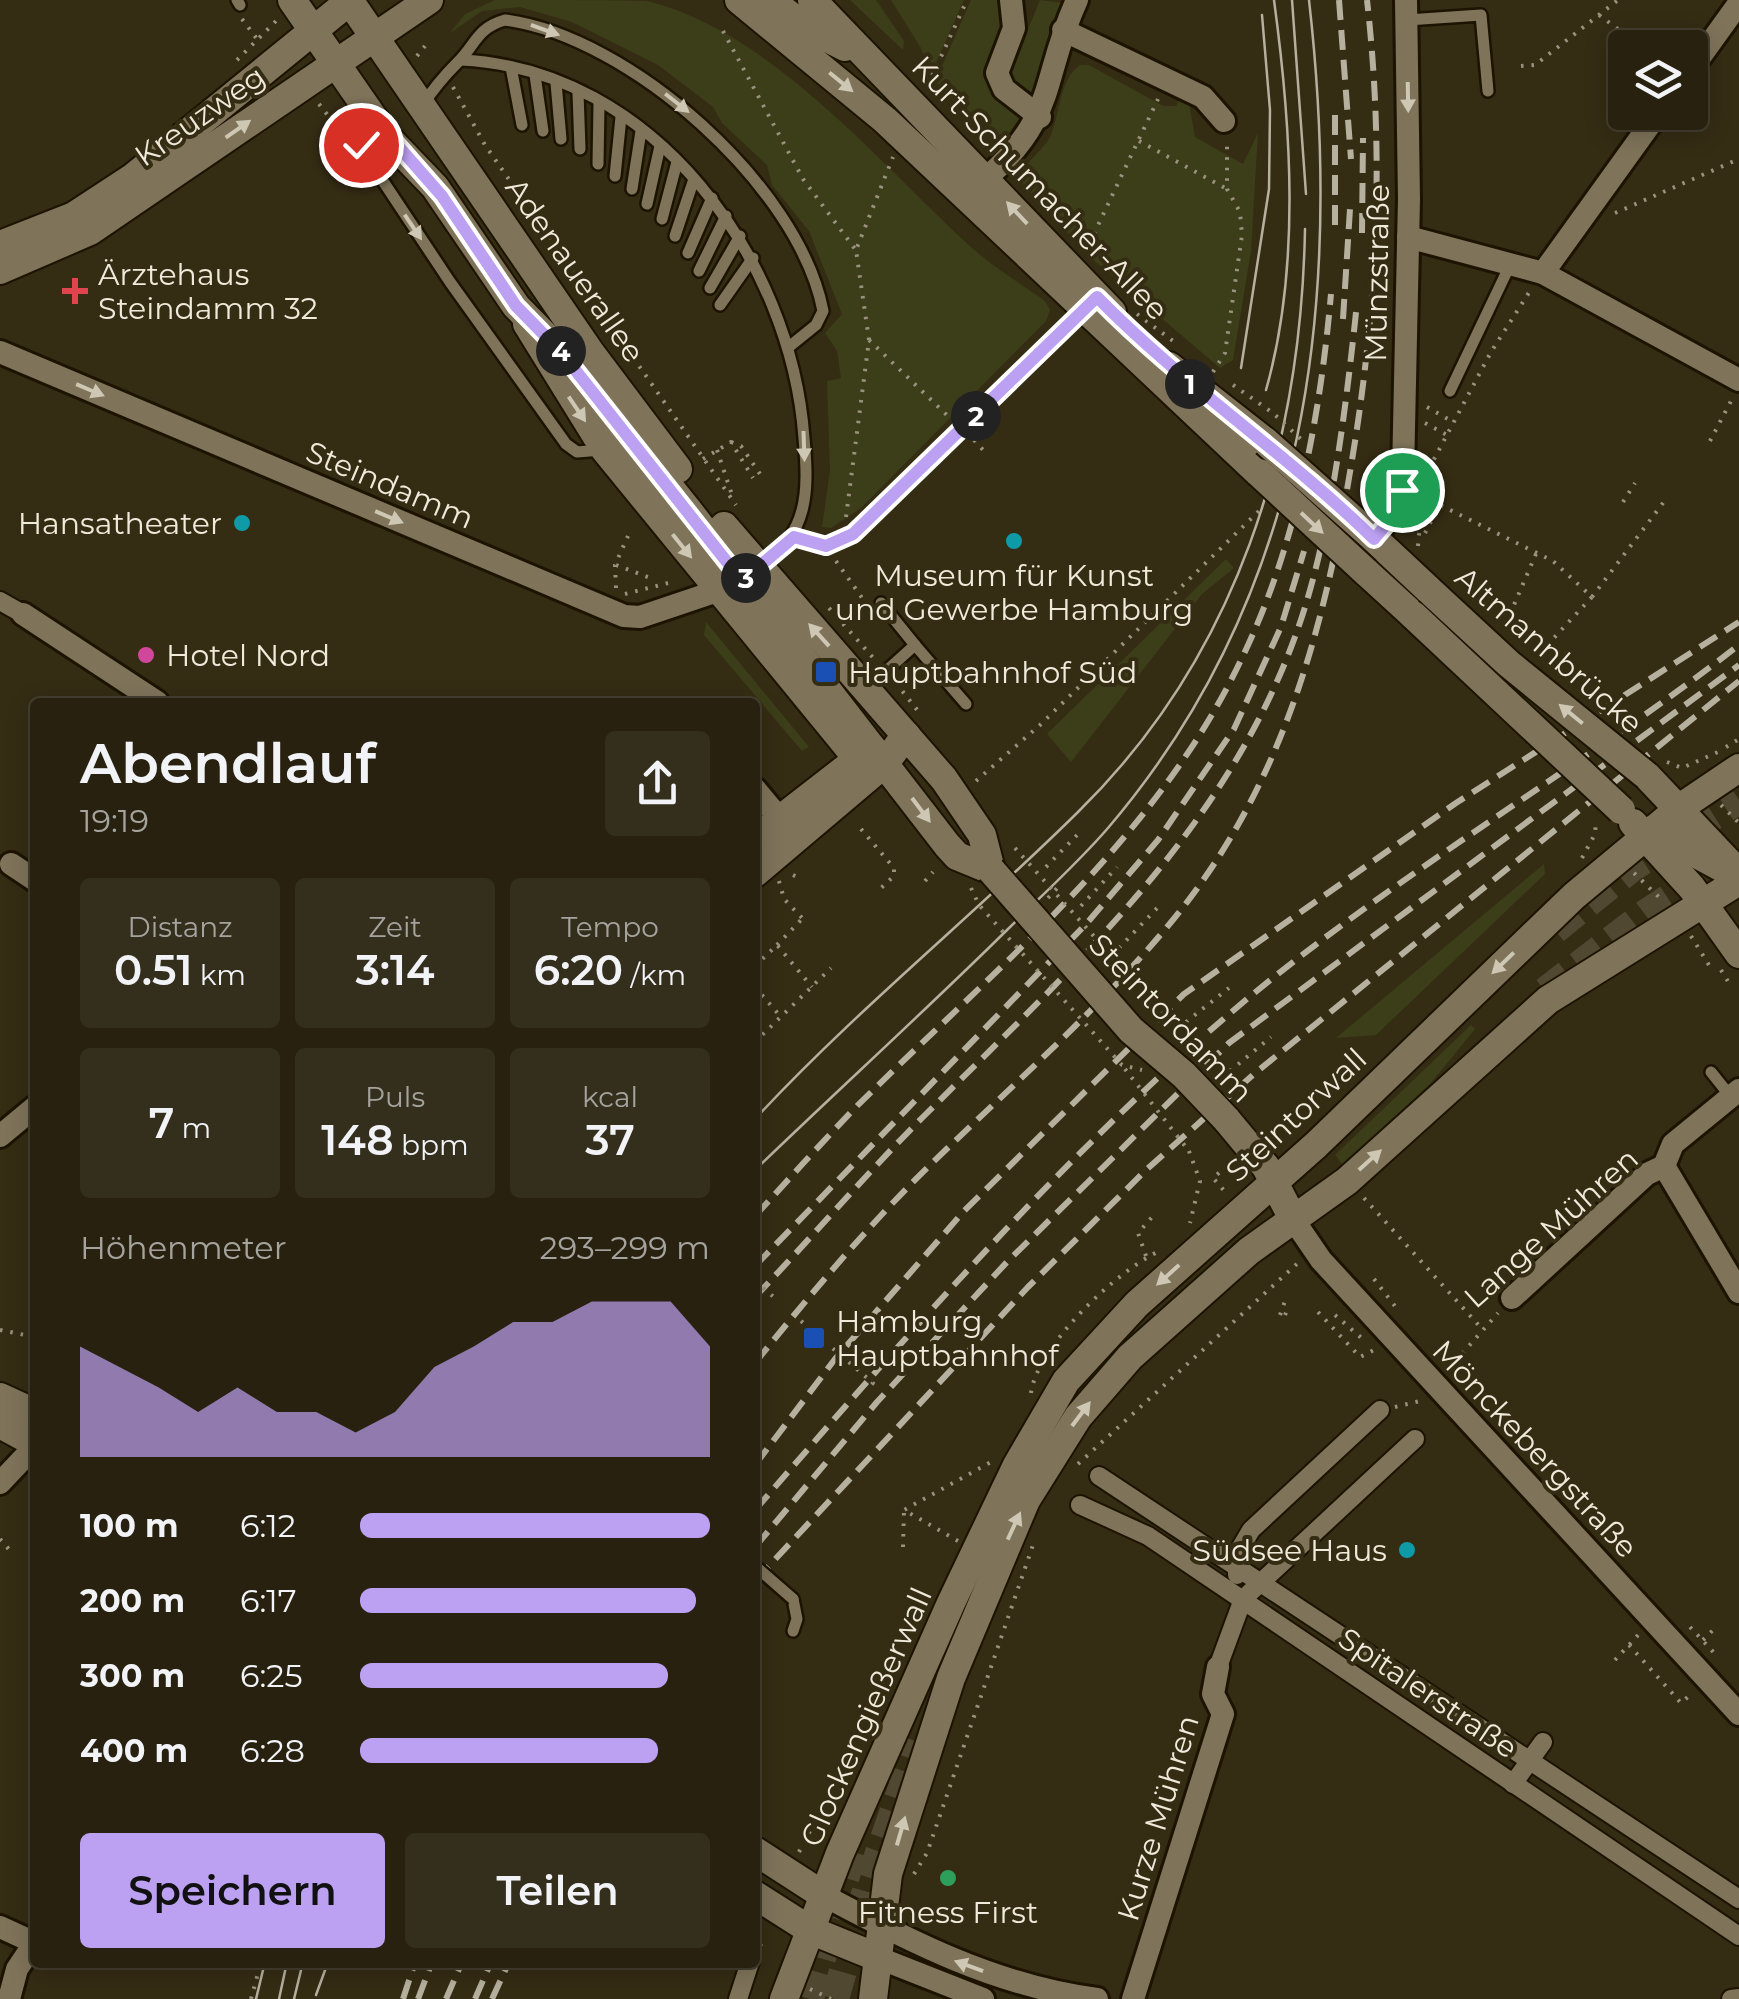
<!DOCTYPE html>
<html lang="de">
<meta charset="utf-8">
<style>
body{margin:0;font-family:Montserrat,sans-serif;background:#342e1d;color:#f1f3f6;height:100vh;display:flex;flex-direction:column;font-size:38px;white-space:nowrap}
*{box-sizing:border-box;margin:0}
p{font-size:32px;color:#a5a39e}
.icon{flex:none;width:55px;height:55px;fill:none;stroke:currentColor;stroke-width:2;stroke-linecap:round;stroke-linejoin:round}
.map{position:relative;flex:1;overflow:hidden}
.sheet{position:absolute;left:30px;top:698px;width:730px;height:1270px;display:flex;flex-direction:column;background:#28210f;border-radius:10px;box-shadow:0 5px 25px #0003,0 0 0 2px #443e2f}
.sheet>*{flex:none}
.buttons{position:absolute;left:1608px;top:30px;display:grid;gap:20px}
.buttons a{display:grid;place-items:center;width:100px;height:100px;border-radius:10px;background:#28210f;box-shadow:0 5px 25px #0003,0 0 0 2px #443e2f;font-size:50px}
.pin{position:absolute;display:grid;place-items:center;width:85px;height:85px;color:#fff;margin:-42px;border:5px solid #fff;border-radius:50%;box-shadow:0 2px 10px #0007}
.km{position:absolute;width:50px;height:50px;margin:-25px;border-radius:50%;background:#222;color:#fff;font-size:28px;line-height:50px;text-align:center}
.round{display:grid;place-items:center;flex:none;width:105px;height:105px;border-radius:10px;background:#342e1d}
.head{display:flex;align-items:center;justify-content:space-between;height:170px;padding:0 50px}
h1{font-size:55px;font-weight:600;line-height:75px}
.metrics{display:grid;grid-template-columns:repeat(3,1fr);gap:15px;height:170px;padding:10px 50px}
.metrics div{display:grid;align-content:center;border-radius:10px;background:#342e1d;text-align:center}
.metrics b{font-size:42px;font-weight:600}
.metrics small{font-size:28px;font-weight:400}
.metrics p{font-size:28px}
.chart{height:280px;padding:20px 50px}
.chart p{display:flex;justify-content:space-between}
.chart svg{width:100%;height:180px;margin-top:10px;fill:#bca0f2;opacity:.7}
.cta{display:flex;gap:20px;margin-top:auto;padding:20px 50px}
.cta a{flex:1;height:115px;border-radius:10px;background:#bca0f2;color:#111;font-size:40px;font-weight:600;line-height:115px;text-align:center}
.cta a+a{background:#342e1d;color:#f1f3f6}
ul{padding:0 50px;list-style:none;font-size:32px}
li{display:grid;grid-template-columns:160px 120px 1fr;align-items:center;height:75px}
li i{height:25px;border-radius:12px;background:#bca0f2}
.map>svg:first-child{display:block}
</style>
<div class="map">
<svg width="1739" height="1999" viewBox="0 0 1739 1999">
<rect width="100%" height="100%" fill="#352c14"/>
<g fill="#3b3e18">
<path d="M495,0C536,0 609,0 647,1C771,31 880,164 971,247C993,267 1020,283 1045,301L1050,310L1046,321L861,508L831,528L822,527L830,471L827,381L841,378L837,351L825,333L842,314L809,231L772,185L767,165L722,123L713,107L658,65L572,22L520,7L482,11L450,33L465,14Z"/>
<polygon points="850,0 876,0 904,41 903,50"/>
<polygon points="891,0 964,0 930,76 921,48"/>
<polygon points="971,0 1000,0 1010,17 988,74 1023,113 1005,139 995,142 935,82"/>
<polygon points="1040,0 1063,3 1030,96 1012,82 1011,70"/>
<path d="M1080,65H1089L1163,106H1176L1182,96L1189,103L1195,137L1243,164L1258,133L1251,251L1233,360L1220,368L1091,258L1022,183C1020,163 1041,154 1050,137C1060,116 1059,79 1080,65Z"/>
<polygon points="1226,559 1234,568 1202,594 1071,762 1047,734"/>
<polygon points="706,622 809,747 802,751 704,635"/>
<polygon points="1544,864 1545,874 1376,1035 1336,1038"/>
<polygon points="1471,1025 1475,1029 1430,1084 1343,1165 1335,1155"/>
</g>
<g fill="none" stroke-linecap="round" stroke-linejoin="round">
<g stroke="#514832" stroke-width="28" stroke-dasharray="28 14" stroke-linecap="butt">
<polyline points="1555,930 1632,868 1739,800"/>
<polyline points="1545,991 1646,913 1739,852"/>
<polyline points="810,1999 853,1852"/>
<polyline points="835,1999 867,1887 918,1742"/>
</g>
<defs>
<g id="service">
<polyline points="237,0 240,5"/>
<polyline points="1407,20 1481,15 1488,91"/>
<path d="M461,60C654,69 791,259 804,438C809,494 808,531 762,567"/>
<polyline points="511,67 522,125"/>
<polyline points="535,75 543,131"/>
<polyline points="556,83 561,139"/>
<polyline points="578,93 580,149"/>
<path d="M422,106C433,89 444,76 458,62C476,44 477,28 505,20C629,36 799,186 823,311L816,325L790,346"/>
<polyline points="368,117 361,132 363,151 450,282 566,444 577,452 602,450"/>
<polyline points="598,164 599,104"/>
<polyline points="615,176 621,117"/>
<polyline points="632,189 641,131"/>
<polyline points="647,204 660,146"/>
<polyline points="662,219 677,162"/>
<polyline points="675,236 694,179"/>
<polyline points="688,253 712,198"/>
<polyline points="699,271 726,216"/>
<polyline points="710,288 740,236"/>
<polyline points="720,305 753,258"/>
<polyline points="1450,391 1511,263"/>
<polyline points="795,537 826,547 853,534 1085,310"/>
<polyline points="881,603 915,645"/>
<polyline points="866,689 915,645 966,704"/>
<polyline points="1711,1072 1731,1097"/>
<polyline points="793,1631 797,1619 793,1599"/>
</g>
<g id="pedestrian">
<polyline points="0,601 23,614"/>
<polyline points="1099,1476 1739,1899"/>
<polyline points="1080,1505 1148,1536 1739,1936"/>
<polyline points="1237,1575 1237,1554 1251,1530 1380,1410"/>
<polyline points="1218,1667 1243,1599 1415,1439"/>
<polyline points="1513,1784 1543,1742"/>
<polyline points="738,1999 750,1962"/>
<polyline points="1731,1999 1739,1998"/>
</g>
<g id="minor">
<polyline points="1011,0 1014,28 997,73 1004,89 1040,117"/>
<polyline points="1063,30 1203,97 1224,121"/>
<polyline points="1690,71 1739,3"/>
<path d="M985,179C1058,117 1041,78 1077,0"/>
<polyline points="1408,237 1543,273 1739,380"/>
<polyline points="1543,273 1659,112"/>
<polyline points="0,352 624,616 640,617 735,585"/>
<polyline points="1374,539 1398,507 1403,473 1409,199 1406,0"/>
<polyline points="23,614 157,702"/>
<polyline points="755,789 780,819"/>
<polyline points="11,864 35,880"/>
<polyline points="0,1136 35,1107"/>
<polyline points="1664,1166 1739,1292"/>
<polyline points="1293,1219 1321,1260 1739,1714"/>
<polyline points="1512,1298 1647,1174 1664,1166 1673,1144 1739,1090"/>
<polyline points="0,1483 35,1446"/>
<path d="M823,1895C911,1942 997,1986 1097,1999"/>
<polyline points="0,1927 35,1943"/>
<polyline points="879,1958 983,1999"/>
<polyline points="9,1999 17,1969 35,1942"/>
<polyline points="1133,1999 1223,1714 1213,1694 1218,1667"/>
</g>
<g id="tertiary">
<polyline points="527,324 605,450 857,758"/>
<polyline points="755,839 872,748"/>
<polyline points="755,873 885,763 906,735"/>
<polyline points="0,1397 35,1413"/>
<polyline points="0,1424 35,1443"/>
<polyline points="755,1851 823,1895"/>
<polyline points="755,1895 810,1930 879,1958"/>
</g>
<g id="secondary">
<polyline points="292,0 386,136 435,187 516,306 561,352 688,510 947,845 957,856 991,870"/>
<polyline points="349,0 590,352 678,469"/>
<polyline points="739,0 885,120 1259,473"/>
<polyline points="770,0 804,26 845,47"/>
<polyline points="812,0 1112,312"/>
<polyline points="0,245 74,216 132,178 351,0"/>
<polyline points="0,270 90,231 429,0"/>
<polyline points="1169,366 1266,442"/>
<polyline points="724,526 944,779 982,835 991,870"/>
<polyline points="1366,531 1429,590"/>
<polyline points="1366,572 1413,615"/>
<polyline points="1647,776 1738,872"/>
<polyline points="1633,823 1692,888 1739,954"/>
<polyline points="1652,830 1739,877"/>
<polyline points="1226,1119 1266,1167 1293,1219"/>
<polyline points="784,1999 840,1853 951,1603 1017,1465 1066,1381 1137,1304 1316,1145 1574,896 1681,807 1739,768"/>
<polyline points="873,1999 888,1874 951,1678 1026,1500 1078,1417 1130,1357 1249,1251 1347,1181 1548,1000 1739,881"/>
</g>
</defs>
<use href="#service" stroke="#1c1400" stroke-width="16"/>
<use href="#pedestrian" stroke="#1c1400" stroke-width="22"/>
<use href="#minor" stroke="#1c1400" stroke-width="28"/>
<use href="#tertiary" stroke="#1c1400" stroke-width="32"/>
<use href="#secondary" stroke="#1c1400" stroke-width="32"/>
<g stroke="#99927f" stroke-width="4" stroke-dasharray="2.5 8" stroke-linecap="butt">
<polyline points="1599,15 1630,38"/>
<polyline points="242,19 260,43"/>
<polyline points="723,31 803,179 855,249"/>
<polyline points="417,56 425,46"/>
<polyline points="237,60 276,21"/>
<polyline points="1521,66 1535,65 1618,0"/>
<polyline points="928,85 967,0"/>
<polyline points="453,87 485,145 736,505"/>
<polyline points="319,104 344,136"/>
<polyline points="1139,141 1227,189"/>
<polyline points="1615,213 1739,159"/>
<polyline points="1081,250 1091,240 1158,99"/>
<polyline points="1137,314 1173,341"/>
<polyline points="869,340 952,420"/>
<polyline points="1213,372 1225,353 1242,235 1240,212 1227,189 1227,140"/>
<polyline points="1427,407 1453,422"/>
<polyline points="1425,423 1447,435"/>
<polyline points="974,440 984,451"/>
<polyline points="1710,441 1731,401"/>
<polyline points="731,442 741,446 760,474"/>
<polyline points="717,450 733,498"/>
<polyline points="703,459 731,442 753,478"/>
<polyline points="1424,478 1491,352 1530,291"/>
<polyline points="1422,496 1553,561 1592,597 1537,656"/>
<polyline points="1623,502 1635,483"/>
<polyline points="846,517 869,340 856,250 893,157"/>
<polyline points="1425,533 1439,506"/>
<polyline points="1418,546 1422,501"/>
<polyline points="836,561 865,602"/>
<polyline points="616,565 653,579"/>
<polyline points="616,588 615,565 628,536"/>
<polyline points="625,594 668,583"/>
<polyline points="1592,597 1666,499"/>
<polyline points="829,608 876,661"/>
<polyline points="1510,614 1536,554"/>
<polyline points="896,683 918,711"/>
<polyline points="1726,747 1739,739"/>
<polyline points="1667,762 1682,768 1718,752"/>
<polyline points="976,781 1040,725 1262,508"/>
<polyline points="1721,805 1739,823"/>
<polyline points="861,829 894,868 894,876 880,889"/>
<polyline points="1582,858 1595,834 1596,821"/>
<polyline points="1046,867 1079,833"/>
<polyline points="1634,873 1663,901"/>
<polyline points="793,875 797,877"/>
<polyline points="779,881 784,899 806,922"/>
<polyline points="925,881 933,872"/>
<polyline points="1048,898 1061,884"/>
<polyline points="1081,906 1117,867"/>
<polyline points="1691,936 1712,970"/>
<polyline points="777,945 801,920"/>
<polyline points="1119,948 1160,905"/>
<polyline points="755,966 777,945 812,987"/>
<polyline points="1721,970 1729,983"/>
<polyline points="1118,977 1133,963"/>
<polyline points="755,987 781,1017"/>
<polyline points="1186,1022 1229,988"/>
<polyline points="755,1042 831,968"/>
<polyline points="1230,1071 1271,1037"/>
<polyline points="1189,1151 1200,1181 1190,1223"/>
<polyline points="1227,1166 1213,1178 1228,1195"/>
<polyline points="1364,1198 1483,1330"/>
<polyline points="1146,1256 1138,1233 1153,1216"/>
<polyline points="1374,1279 1398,1310"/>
<polyline points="1318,1312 1360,1357 1374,1350"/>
<polyline points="1280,1315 1285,1301"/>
<polyline points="1285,1315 1289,1306"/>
<polyline points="1335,1315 1365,1341"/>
<polyline points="0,1330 35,1337"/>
<polyline points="1453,1372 1460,1356 1498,1313"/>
<path d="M1031,1393C1037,1346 1119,1268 1162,1250"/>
<polyline points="1395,1407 1420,1401"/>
<polyline points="1078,1464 1299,1262"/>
<polyline points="0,1539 13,1554"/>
<polyline points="958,1541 904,1510 991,1462"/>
<polyline points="903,1547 904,1510"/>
<polyline points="1690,1627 1718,1657"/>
<polyline points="1703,1640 1716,1627"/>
<polyline points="1629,1645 1681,1703 1690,1695"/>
<polyline points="1615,1660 1639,1634"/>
<polyline points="799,1852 885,1688"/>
<polyline points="914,1874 927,1853 1033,1545"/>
<polyline points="755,1935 762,1948"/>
<polyline points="810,1989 831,1999"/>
<polyline points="251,1999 261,1962"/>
</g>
<use href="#service" stroke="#7f745a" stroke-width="11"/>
<use href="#pedestrian" stroke="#7f745a" stroke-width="18"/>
<use href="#minor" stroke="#7f745a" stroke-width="22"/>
<use href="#tertiary" stroke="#7f745a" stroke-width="28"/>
<use href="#secondary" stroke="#7f745a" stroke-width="28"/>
<g stroke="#b6b09e" stroke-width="2.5">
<polyline points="1292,0 1306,194"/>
<polyline points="1241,368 1269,189 1270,110 1262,15"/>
<path d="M1266,390C1301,267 1291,125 1274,0"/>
<path d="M755,1119C856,1010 972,917 1078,812C1237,656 1301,448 1305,229"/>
<path d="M755,1170C839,1089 925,1011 1007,930C1041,896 1077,864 1108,828C1310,591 1343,299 1309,0"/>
<polyline points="316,1995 328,1962"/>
<polyline points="256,1999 265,1962"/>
<polyline points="279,1999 287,1962"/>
<polyline points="294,1999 303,1962"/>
</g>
<g stroke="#b6b09e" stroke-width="6" stroke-dasharray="20 10" stroke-linecap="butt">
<polyline points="1339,0 1351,159"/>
<polyline points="1335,115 1335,230"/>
<polyline points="1362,233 1363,138"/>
<polyline points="1343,319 1350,209"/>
<path d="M755,1216C789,1179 823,1141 858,1105C996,968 1156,839 1241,660C1296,547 1320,419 1331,294"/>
<polyline points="755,1266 1087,923 1158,840 1234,729 1281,627 1304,551"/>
<path d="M755,1297C812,1237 866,1174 925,1115C1076,964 1240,818 1305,607C1333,517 1347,398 1357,303"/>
<path d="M755,1363C809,1296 866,1228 927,1168C1010,1087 1099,1010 1172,921C1280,790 1323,635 1350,472C1377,315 1385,158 1367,0"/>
<polyline points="755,1465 835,1359 964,1211 1184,994 1456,803 1739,622"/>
<path d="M755,1510C900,1343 1046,1175 1213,1028C1376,885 1568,778 1739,645"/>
<polyline points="755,1547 877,1402 1007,1262 1229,1043 1739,665"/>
<polyline points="755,1581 1028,1287 1146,1170 1254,1074 1739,681"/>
<polyline points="403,1999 415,1962"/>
<polyline points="418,1999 432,1962"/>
<polyline points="446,1999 462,1962"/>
<polyline points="475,1999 491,1962"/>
<polyline points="492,1999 509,1962"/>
</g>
<defs>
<polyline id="service-bridge" points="755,1566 793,1599"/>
<g id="secondary-bridge">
<polyline points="1266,442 1366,531"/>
<polyline points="1259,473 1366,572"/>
<polyline points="1429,590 1509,664 1647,776"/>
<polyline points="1413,615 1621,810"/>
<polyline points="991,870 1131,1030 1184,1075 1226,1119"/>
</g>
</defs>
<use href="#service-bridge" stroke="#1c1400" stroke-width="16" stroke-linecap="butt"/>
<use href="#secondary-bridge" stroke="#1c1400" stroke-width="32" stroke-linecap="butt"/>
<g stroke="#99927f" stroke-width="4" stroke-dasharray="2.5 8" stroke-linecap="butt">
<polyline points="1233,385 1273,413 1304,442"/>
<polyline points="1015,848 1167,1018 1173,1034"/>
<polyline points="971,888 979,905 1122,1065 1142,1070"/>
<polyline points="1125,1069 1189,1151"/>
<polyline points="755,1281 776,1299"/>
<polyline points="801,1321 873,1383 867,1389"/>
</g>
<use href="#service-bridge" stroke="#7f745a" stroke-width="11"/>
<use href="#secondary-bridge" stroke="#7f745a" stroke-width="28"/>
</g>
<defs><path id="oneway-solid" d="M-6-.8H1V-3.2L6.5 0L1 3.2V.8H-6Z" transform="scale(2.5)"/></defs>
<g fill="#cec7b4">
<use href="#oneway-solid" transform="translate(545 30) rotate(20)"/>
<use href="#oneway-solid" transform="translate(841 82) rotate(39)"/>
<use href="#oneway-solid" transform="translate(1408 97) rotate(89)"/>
<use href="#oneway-solid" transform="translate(677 103) rotate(38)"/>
<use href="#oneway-solid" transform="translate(238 129) rotate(-35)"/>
<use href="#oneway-solid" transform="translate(1017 213) rotate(-133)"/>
<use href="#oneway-solid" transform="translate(413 227) rotate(56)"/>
<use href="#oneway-solid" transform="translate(90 390) rotate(23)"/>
<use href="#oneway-solid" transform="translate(577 409) rotate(56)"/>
<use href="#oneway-solid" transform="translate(804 446) rotate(88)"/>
<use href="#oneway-solid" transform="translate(389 517) rotate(23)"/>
<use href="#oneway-solid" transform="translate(1312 523) rotate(43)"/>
<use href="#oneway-solid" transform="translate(682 546) rotate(51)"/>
<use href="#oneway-solid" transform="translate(819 635) rotate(-132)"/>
<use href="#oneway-solid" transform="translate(1571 714) rotate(-141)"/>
<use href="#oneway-solid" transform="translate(921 810) rotate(53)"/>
<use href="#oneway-solid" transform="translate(1503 963) rotate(136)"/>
<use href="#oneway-solid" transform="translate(1370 1160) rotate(-42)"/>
<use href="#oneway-solid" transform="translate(1168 1275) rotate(138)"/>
<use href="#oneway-solid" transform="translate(1081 1414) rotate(-53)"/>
<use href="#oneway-solid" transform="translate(1014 1526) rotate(-65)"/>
<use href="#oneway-solid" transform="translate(901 1831) rotate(-74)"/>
<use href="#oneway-solid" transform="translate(969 1966) rotate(-160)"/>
</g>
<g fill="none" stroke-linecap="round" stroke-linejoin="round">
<defs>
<path id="route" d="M361,145V132L370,114L442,196L516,306L561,352L742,581L794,537L826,546L853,534L1097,297C1183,385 1286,453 1374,539L1395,514L1402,490"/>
</defs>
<use href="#route" stroke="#fff" stroke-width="20"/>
<use href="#route" stroke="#bca0f2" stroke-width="12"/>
</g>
<path fill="#e0444e" stroke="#352c14" stroke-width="4" d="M70 276h10v10h10v10h-10v10h-10v-10h-10v-10h10z"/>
<g fill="#0f9aa8" stroke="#352c14" stroke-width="4">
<circle cx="242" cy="523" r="10"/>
<circle cx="1014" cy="541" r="10"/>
<circle cx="1407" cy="1550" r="10"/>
</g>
<circle fill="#d1479c" stroke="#352c14" stroke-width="4" cx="146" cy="655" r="10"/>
<g fill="#1a4fb4" stroke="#352c14" stroke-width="4">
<rect x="814" y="660" width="24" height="24" rx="5"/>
<rect x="802" y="1326" width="24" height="24" rx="5"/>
</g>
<circle fill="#2e9e5b" stroke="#352c14" stroke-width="4" cx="948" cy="1878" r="10"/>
<g text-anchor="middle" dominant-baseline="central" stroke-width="8" stroke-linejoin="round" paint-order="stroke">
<g font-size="30" fill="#f0eadb" stroke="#352c14">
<text transform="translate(200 116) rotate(-35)">Kreuzweg</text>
<text transform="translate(1040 188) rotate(46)">Kurt-Schumacher-Allee</text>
<text transform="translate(575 270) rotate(55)">Adenauerallee</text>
<text transform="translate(1377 273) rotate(-89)">Münzstraße</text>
<text transform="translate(390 485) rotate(23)">Steindamm</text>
<text transform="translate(1549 650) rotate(41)">Altmannbrücke</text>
<text transform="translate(1171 1018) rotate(46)">Steintordamm</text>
<text transform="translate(1296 1115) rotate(-43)">Steintorwall</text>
<text transform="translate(1551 1228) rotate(-42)">Lange Mühren</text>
<text transform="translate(1535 1449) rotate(47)">Mönckebergstraße</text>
<text transform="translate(1428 1693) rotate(34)">Spitalerstraße</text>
<text transform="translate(866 1717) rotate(-66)">Glockengießerwall</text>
<text transform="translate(1158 1818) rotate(-73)">Kurze Mühren</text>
</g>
<g font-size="30" fill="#f0eadb" stroke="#352c14" text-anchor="start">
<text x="98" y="274">Ärztehaus<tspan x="98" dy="34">Steindamm 32</tspan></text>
<text x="222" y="523" text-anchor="end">Hansatheater</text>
<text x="1014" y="575" text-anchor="middle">Museum für Kunst<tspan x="1014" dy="34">und Gewerbe Hamburg</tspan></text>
<text x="166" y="655">Hotel Nord</text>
<text x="848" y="672">Hauptbahnhof Süd</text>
<text x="836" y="1321">Hamburg<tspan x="836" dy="34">Hauptbahnhof</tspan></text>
<text x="1387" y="1550" text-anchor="end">Südsee Haus</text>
<text x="948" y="1912" text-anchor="middle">Fitness First</text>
</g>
</g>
</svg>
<div class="buttons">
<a><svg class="icon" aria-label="layers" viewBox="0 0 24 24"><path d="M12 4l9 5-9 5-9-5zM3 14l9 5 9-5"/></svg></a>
</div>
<div class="pin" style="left:1402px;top:490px;background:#1e9e55"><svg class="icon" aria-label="arrive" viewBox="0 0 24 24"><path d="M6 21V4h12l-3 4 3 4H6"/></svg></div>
<div class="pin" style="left:361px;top:145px;background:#d93025"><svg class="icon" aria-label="check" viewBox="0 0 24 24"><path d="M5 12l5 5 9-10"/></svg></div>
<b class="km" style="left:1190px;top:384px">1</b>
<b class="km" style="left:976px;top:416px">2</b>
<b class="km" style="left:746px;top:578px">3</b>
<b class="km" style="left:561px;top:351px">4</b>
<section class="sheet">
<div class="head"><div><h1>Abendlauf</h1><p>19:19</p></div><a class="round"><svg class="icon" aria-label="share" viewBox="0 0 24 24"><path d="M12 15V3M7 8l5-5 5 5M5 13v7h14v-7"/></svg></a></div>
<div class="metrics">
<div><p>Distanz</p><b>0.51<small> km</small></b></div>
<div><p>Zeit</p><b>3:14</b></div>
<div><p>Tempo</p><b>6:20<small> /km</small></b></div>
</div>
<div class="metrics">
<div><b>7<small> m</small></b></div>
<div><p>Puls</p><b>148<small> bpm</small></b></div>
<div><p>kcal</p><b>37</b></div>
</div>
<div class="chart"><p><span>Höhenmeter</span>293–299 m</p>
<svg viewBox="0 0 160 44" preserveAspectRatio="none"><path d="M0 44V17L10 22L20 27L30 33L40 27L50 33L60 33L70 38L80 33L90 22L100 17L110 11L120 11L130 6L140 6L150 6L160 17V44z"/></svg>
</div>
<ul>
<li><b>100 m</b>6:12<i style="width:100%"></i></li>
<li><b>200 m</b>6:17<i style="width:96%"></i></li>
<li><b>300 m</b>6:25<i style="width:88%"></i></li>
<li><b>400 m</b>6:28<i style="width:85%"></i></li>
</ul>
<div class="cta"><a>Speichern</a><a>Teilen</a></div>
</section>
</div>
